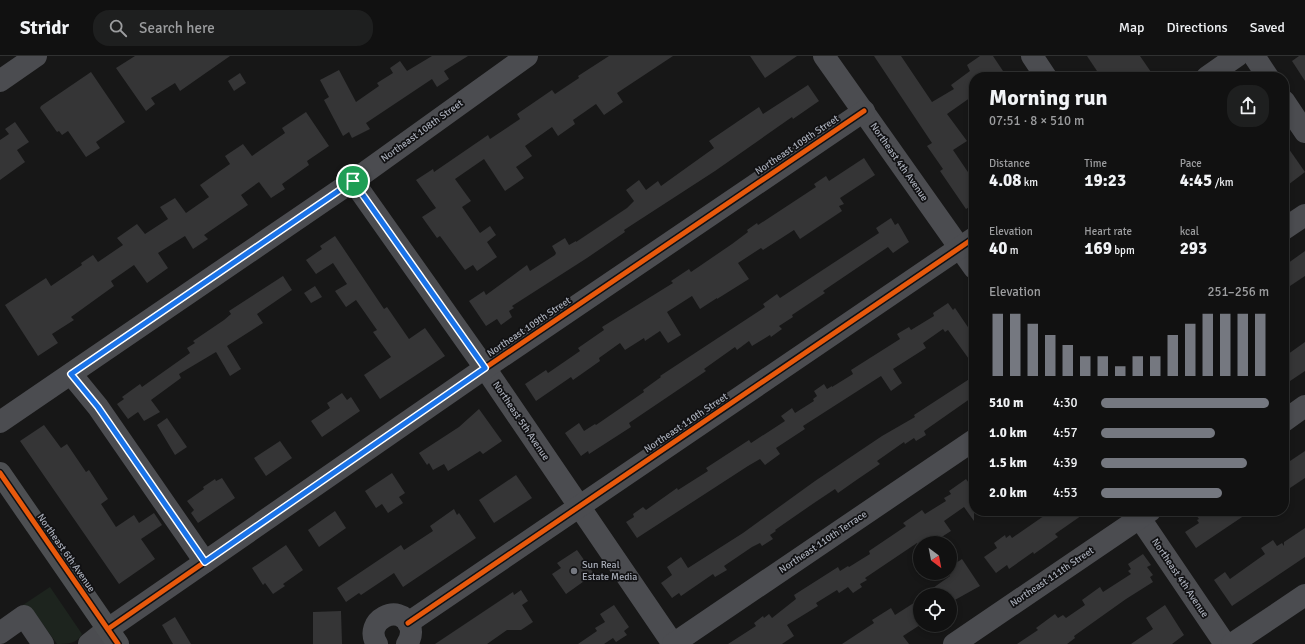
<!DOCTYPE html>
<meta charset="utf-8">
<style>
body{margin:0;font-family:Signika,sans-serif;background:#1e1f1f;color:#f1f3f6;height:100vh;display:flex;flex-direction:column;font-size:15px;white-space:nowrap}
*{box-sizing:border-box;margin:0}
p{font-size:13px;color:#9c9d9f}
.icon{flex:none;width:22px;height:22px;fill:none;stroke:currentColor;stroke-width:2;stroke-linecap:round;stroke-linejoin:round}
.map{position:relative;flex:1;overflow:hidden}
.side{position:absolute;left:969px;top:16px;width:320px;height:444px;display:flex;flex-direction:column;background:#111;border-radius:16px;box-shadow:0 2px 6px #0003,0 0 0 1px #303131}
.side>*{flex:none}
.needle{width:26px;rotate:148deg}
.controls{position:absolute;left:913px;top:480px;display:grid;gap:8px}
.controls a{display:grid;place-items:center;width:44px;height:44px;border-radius:50%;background:#111;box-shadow:0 2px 6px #0003,0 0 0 1px #303131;font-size:20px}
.pin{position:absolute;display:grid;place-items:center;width:34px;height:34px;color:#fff;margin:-17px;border:2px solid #fff;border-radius:50%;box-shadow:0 1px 4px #0007}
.round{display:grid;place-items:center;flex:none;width:42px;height:42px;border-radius:16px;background:#1e1f1f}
.headline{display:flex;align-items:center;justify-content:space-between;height:68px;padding:0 20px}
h1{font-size:22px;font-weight:800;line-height:30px}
.metrics{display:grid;grid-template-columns:repeat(3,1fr);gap:6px;height:68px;padding:4px 20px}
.metrics div{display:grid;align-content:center}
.metrics b{font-size:17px;font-weight:800}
.metrics small{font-size:11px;font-weight:400}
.metrics p{font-size:11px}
.chart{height:112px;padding:8px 20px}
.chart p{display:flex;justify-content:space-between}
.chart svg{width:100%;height:72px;margin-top:4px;stroke:#757880;stroke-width:6}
ul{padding:0 20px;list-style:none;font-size:13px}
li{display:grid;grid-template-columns:64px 48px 1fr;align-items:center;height:30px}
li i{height:10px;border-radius:5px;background:#757880}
header{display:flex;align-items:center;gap:24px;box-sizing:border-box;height:56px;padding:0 20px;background:#111;border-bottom:1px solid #303131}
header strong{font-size:19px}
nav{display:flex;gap:22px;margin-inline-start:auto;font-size:14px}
.search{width:280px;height:36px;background:#1e1f1f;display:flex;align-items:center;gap:10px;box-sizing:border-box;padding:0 14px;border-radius:16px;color:#9c9d9f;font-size:15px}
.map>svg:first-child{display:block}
</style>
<header>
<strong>Stridr</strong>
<div class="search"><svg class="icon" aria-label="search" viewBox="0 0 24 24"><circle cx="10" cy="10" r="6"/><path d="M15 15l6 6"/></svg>Search here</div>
<nav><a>Map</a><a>Directions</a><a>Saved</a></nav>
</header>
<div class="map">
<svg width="1305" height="588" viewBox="0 0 1305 588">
<rect width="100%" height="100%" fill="#171717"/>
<path fill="#1d241e" d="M50,531L82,578C77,588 67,588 57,588L34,556L17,553Z"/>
<g fill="#353536">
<polygon points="135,0 230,0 180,35 175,27 151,42 155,48 146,55 116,12"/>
<polygon points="432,0 468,0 444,15 449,23 437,31 432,23 366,67 370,73 352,82 349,76 343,80 324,44 329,41 320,24 339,14 356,46 379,30 377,27 393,17 390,12 400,5 407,15"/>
<polygon points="609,0 673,0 617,37 623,46 604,59 596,48 573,64 575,68 558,80 552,71 525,90 532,100 516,111 524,122 505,135 484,103 455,123 471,145 462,151 480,177 490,170 496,179 487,186 497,201 477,215 473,209 465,214 440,180 437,182 422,161 436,152 416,124 433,113 434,116 488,79 490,83 520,63 517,58 552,34 555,38 579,22 578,20"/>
<polygon points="750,0 797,0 765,22"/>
<polygon points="874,0 901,0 932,46 954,33 951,29 970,15 967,9 980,0 993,0 1003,15 994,21 974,20 974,39 947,58 967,85 953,94 974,125 974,148 966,153 940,115 943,113 927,90 932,87"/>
<polygon points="1087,0 1140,0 1151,16 1143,21 1101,21"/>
<polygon points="1299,0 1305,0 1305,25 1292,5"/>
<polygon points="91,16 125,66 96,86 100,92 86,101 68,75 62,79 59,75 57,76 40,52 41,50"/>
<polygon points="240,17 246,27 234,35 228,25"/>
<polygon points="808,29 819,45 793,63 792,61 715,115 624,174 625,176 587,202 512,250 514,252 509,255 512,261 501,269 497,263 486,270 469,245 484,235 486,239 527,209 530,215 555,199 556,197 552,190 565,182 569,189 576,185 576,186 627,152 634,145 626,134 639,124 646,134 658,125 661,130 714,92 709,85 759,51 763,58"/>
<polygon points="306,56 329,90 307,105 309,109 282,128 285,133 271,142 259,126 241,139 248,149 204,179 208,183 193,193 185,180 158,197 168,212 147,227 134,209 111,225 114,230 71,261 74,264 52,278 58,287 38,300 5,249 46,222 51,230 82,209 81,207 93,199 98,206 123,189 117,182 137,168 145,178 168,163 160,151 175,142 186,157 209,141 200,129 230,108 225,100 243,88 252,100 285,77 282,72"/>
<polygon points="15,66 29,86 17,94 25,106 0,124 0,84 9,78 5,73"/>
<polygon points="1284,86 1305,116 1284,132"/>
<polygon points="864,102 875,119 840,142 844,148 839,150 842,155 800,183 794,174 763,194 761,192 738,207 749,223 717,243 717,242 700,253 692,240 667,256 681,279 668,287 660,275 645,285 644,282 625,294 620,287 599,302 600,305 573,324 571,321 536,345 525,328 546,314 548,317 580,295 578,292 604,274 602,271 673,227 671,225 689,213 691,216 732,188 748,176 747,174 757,167 758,169 816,131 814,128 826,120 829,125"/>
<polygon points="891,162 895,169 898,167 909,186 893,197 888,191 823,235 825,237 792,259 793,261 779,270 782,273 771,281 770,279 752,290 749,285 737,294 735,291 704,313 706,315 629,367 631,371 589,398 588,395 581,400 565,377 579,367 584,375 595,368 596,369 644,336 643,334 661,321 660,320 765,251 763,248 777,238 780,242 879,177 876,172"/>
<polygon points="335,180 384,253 387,251 409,283 425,272 445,300 380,343 364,319 391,301 373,276 377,274 356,244 346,251 335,235 347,228 333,207 316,218 306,204 322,193 320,190"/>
<polygon points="1305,195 1305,220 1284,234 1284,210"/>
<polygon points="283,220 292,234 257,258 263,267 227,290 241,313 230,320 216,296 179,318 181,322 151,344 160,356 144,365 138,356 128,363 117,348 124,343 122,341 140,328 142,331 190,297 187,292 195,287 193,285 224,264 231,258 229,255"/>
<polygon points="315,230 322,241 311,247 304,237"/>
<polygon points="948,247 953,254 955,252 974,280 974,310 948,274 945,276 943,273 923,287 926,292 893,313 902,327 891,335 881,320 803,370 805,373 776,392 780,398 765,409 760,403 748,410 637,482 626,466 634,461 633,458 643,451 646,454 677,432 678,434 708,415 706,412 749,384 751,387 785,365 781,360 792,352 795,357 814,345 813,343 817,340 814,335 824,328 827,333 832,330 832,331 853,318 851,314 900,283 897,278 909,271 911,274 934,260 933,257"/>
<polygon points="1305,286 1305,315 1284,329 1284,301"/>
<polygon points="974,320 974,340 924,375 926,379 916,385 914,382 905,388 904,386 877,405 880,408 855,425 838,437 835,433 814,447 775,474 776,475 770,479 773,483 762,490 760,487 752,491 724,510 727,514 715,521 713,518 681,540 679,537 672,542 661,527 672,519 667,511 681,501 688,512 743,477 815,425 882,380 915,361 914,359"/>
<polygon points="342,337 347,344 351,341 360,355 322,381 311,365 330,352 327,347"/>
<polygon points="479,353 502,385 483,398 480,395 448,415 444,408 433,414 429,407 427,409 419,397 459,371"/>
<polygon points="167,362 187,391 175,399 157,369"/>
<polygon points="44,369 61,392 67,388 86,416 89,414 108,443 101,448 116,471 134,459 139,467 154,457 162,469 141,483 155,503 119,528 20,385"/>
<polygon points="280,385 292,402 266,420 254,402"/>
<polygon points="1305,395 1305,422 1284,436 1284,409"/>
<polygon points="392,417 405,437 399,441 403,447 388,457 382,448 376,452 365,435"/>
<polygon points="516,419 532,442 494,467 479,444"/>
<polygon points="222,422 235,442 198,467 191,457 194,454 187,445 204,433 203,431 215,423 216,425"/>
<polygon points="966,423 974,434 974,465 964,451 944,465 951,475 940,482 937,479 925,487 920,487 920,490 917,487 865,522 867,524 860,528 862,531 853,537 848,531 839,537 837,534 816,547 818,550 787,569 794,580 782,588 728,588 756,570 754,567 763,560 764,562 769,558 772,562 796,543 794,539 838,511 840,515 848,510 849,511 870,498 869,495 906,470 903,467 922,454 925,458 946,445 944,442 951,438 949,435"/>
<polygon points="454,453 457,459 459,457 476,482 403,531 394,517 361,539 359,537 346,546 337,532 401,489 404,494 433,475 430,470"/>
<polygon points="335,455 346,472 319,491 308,474"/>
<polygon points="1051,455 1088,455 1055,478 1058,481 1034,498 1033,496 1009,513 1007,509 996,517 984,501 997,492 994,487 1005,479 1006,482 1010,479 1012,482"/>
<polygon points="1193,455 1251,455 1196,492 1185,476 1199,467 1197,464 1199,463"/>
<polygon points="1305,472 1305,501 1232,550 1214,524 1225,516 1230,523 1265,498 1261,492 1273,484 1277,490 1282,487 1284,490 1284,486"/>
<polygon points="286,489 303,514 283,528 285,530 273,538 265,527 263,529 252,512"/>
<polygon points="577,494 594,518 566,538 552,518 561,512 557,507"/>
<polygon points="1143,498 1151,509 1147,511 1153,519 1150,521 1153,526 1126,543 1074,580 1075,582 1067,588 1017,588 1038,574 1036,572 1055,558 1058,562 1063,559 1066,562 1085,549 1082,544 1100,531 1103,536 1131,518 1128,515 1131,513 1128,508"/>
<polygon points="962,503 980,530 953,545 950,539 923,539 950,520 950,511"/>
<polygon points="521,534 528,545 522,549 533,566 521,574 507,574 487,588 435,588 513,536 514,539"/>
<polygon points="920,543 920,569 903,580 909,588 842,588 874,567 872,564 891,552 895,559"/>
<polygon points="614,549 629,571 624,575 627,579 616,586 613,582 604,588 578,588 597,575 595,572 605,566 600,558"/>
<polygon points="1165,549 1184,579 1172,588 1131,588 1153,573 1146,562"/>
<polygon points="341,555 342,588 313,588 313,556"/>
<polygon points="175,561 191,588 173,588 162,569"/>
</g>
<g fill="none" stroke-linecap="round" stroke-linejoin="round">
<g stroke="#4b4c50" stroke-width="22">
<polyline points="824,0 974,212"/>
<polyline points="1032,0 1046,21"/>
<polyline points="1254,0 1268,21"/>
<polyline points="1207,21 1237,0"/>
<polyline points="0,25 36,0"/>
<polyline points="1284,45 1305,76"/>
<polyline points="353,125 485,312 673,588"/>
<polyline points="1284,173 1305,159"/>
<polyline points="71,318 98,351 205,506"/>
<polyline points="1284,365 1305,350"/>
<polyline points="0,366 353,125 527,0"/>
<polyline points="1135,455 1225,588"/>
<polyline points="408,567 974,182"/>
<polyline points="0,577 24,560 43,588"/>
<polyline points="89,588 108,573 485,312 864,55"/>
<path d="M377,588C362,565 400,545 410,570C412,576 411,582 407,588"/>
<polyline points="673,588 974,384"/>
<polyline points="954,588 1150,455"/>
<polyline points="1232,588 1305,539"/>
</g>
<polyline stroke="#4d4f52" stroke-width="22" points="0,417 118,588"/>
<defs>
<g id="cycleway">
<polyline points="0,417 118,588"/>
<polyline points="408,567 974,182"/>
<polyline points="108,573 485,312 864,55"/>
</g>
</defs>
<use href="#cycleway" stroke="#111113" stroke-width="8"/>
<use href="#cycleway" stroke="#e8590c" stroke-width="5"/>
</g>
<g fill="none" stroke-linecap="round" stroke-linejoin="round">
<defs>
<polygon id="route" points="353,125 485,312 205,506 98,351 71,318"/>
</defs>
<use href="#route" stroke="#fff" stroke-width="8"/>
<use href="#route" stroke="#1a73e8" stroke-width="5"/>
</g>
<circle fill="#757880" stroke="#111113" stroke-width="1.5" cx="574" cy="515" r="4"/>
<g text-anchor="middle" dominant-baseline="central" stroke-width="3.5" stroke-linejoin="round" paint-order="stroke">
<g font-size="10" fill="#a8adb8" stroke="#111113">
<text transform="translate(422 75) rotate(-36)">Northeast 108th Street</text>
<text transform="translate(797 89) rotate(-34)">Northeast 109th Street</text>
<text transform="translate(899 106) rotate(55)">Northeast 4th Avenue</text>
<text transform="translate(529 271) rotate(-34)">Northeast 109th Street</text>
<text transform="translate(521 365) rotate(56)">Northeast 5th Avenue</text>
<text transform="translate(686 367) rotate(-34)">Northeast 110th Street</text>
<text transform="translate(823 486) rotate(-34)">Northeast 110th Terrace</text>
<text transform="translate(66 497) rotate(55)">Northeast 6th Avenue</text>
<text transform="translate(1052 521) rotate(-34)">Northeast 111th Street</text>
<text transform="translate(1180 522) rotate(56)">Northeast 4th Avenue</text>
</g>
<g font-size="10" fill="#a8adb8" stroke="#111113" text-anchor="start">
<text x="582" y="509">Sun Real<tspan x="582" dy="12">Estate Media</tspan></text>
</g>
</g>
</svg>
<div class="controls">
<a><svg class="needle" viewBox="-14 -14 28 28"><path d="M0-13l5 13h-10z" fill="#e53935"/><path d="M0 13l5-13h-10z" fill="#9c9d9f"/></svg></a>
<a><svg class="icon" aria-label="locate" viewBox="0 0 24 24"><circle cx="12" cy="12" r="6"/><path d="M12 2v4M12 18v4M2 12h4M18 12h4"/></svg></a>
</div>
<div class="pin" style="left:353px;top:125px;background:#1e9e55"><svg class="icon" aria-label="arrive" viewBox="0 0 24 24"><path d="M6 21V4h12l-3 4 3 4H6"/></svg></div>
<section class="side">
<div class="headline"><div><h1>Morning run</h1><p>07:51 · 8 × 510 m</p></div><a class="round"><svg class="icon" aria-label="share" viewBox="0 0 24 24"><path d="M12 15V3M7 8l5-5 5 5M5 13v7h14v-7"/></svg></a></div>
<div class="metrics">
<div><p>Distance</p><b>4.08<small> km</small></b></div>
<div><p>Time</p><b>19:23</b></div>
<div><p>Pace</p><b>4:45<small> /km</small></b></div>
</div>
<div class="metrics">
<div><p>Elevation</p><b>40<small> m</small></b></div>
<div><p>Heart rate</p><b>169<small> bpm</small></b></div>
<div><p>kcal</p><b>293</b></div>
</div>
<div class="chart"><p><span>Elevation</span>251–256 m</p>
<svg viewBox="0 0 160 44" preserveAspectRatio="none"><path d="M5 44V6M15 44V6M25 44V12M35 44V19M45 44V25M55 44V32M65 44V32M75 44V38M85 44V32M95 44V32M105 44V19M115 44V12M125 44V6M135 44V6M145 44V6M155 44V6"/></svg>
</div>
<ul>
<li><b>510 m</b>4:30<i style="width:100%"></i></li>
<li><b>1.0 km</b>4:57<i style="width:68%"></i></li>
<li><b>1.5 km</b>4:39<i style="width:87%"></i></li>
<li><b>2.0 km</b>4:53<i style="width:72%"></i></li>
</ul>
</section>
</div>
